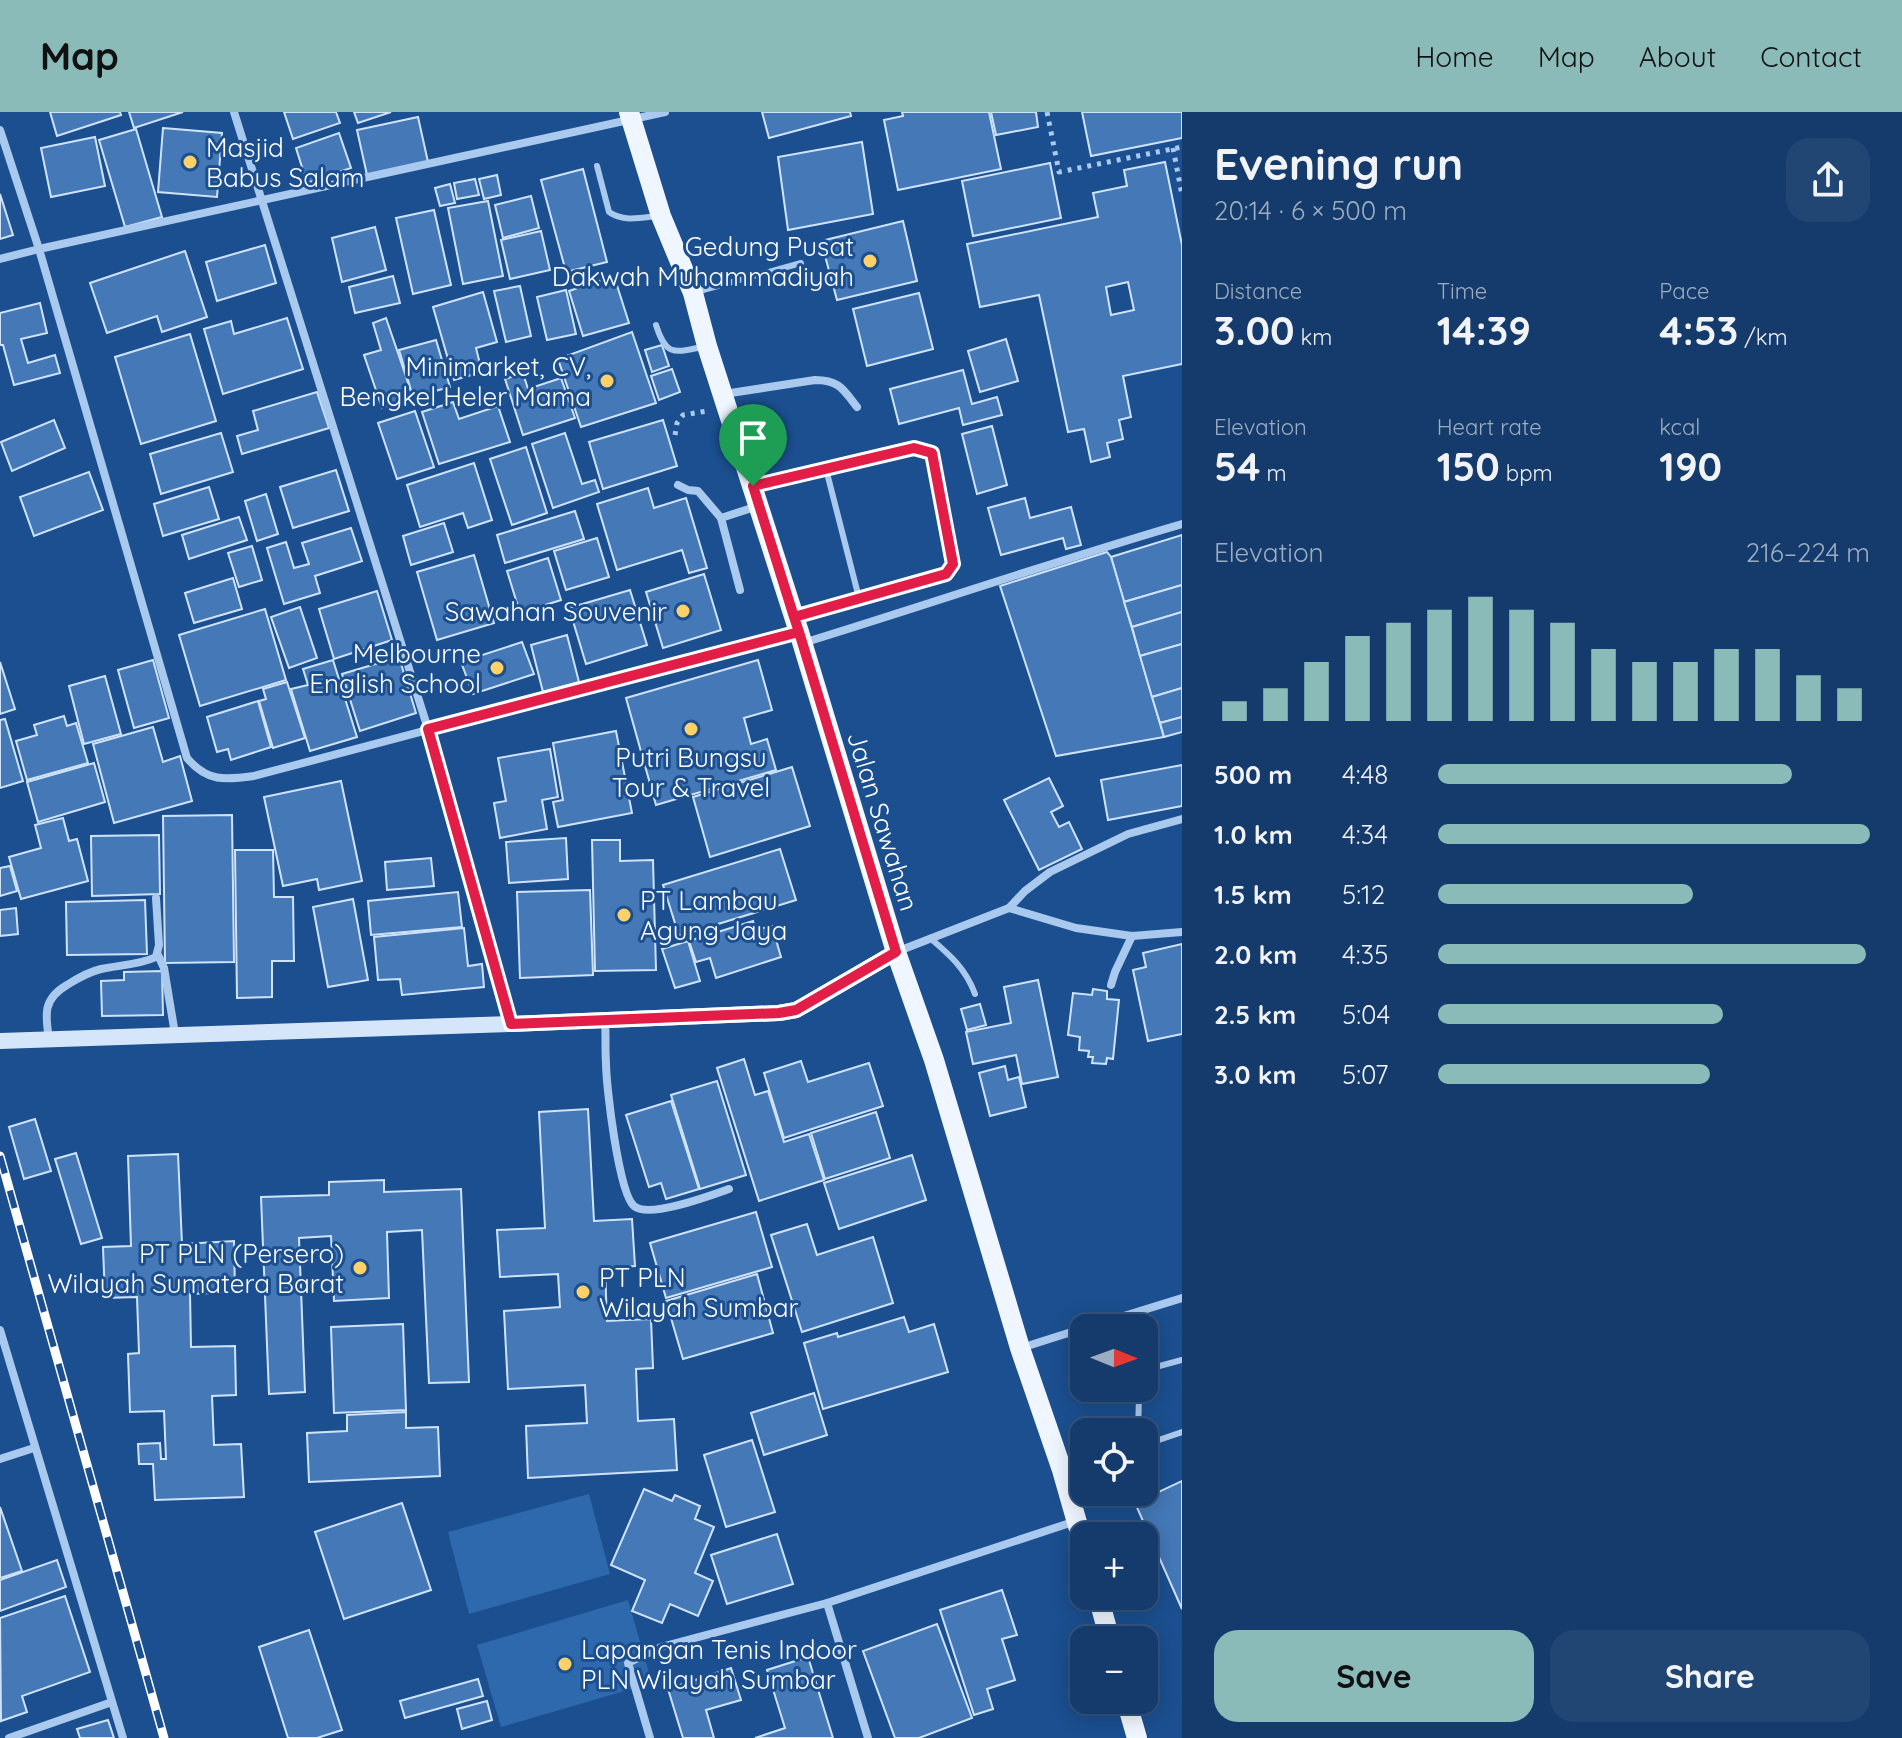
<!DOCTYPE html>
<meta charset="utf-8">
<style>
body{margin:0;font-family:Quicksand,sans-serif;background:#214673;color:#f1f3f6;height:100vh;display:flex;flex-direction:column;font-size:30px;white-space:nowrap}
*{box-sizing:border-box;margin:0}
p{font-size:26px;color:#9dadc1}
.icon{flex:none;width:44px;height:44px;fill:none;stroke:currentColor;stroke-width:2;stroke-linecap:round;stroke-linejoin:round}
.map{position:relative;flex:1;overflow:hidden}
.side{display:flex;flex-direction:column;background:#143b6b;width:720px}
.side>*{flex:none}
.needle{width:52px;rotate:91deg}
.controls{position:absolute;left:1070px;top:1202px;display:grid;gap:16px}
.controls a{display:grid;place-items:center;width:88px;height:88px;border-radius:16px;background:#143b6b;box-shadow:0 4px 20px #0003,0 0 0 2px #33557e;font-size:40px}
.pin{position:absolute;display:grid;place-items:center;width:68px;height:68px;color:#fff;margin:-82px -34px;border-radius:50% 50% 50% 0;rotate:-45deg;box-shadow:0 0 8px #0007}
.pin .icon{rotate:45deg}
.round{display:grid;place-items:center;flex:none;width:84px;height:84px;border-radius:24px;background:#214673}
.overview{display:flex;align-items:center;justify-content:space-between;height:136px;padding:0 32px}
h1{font-size:44px;font-weight:800;line-height:60px}
.stats{display:grid;grid-template-columns:repeat(3,1fr);gap:12px;height:136px;padding:8px 32px}
.stats div{display:grid;align-content:center}
.stats b{font-size:40px;font-weight:800}
.stats small{font-size:22px;font-weight:400}
.stats p{font-size:22px}
.chart{height:224px;padding:16px 32px}
.chart p{display:flex;justify-content:space-between}
.chart svg{width:100%;height:144px;margin-top:8px;stroke:#8bbbb9;stroke-width:6}
.primary-button{display:flex;gap:16px;margin-top:auto;padding:16px 32px}
.primary-button a{flex:1;height:92px;border-radius:24px;background:#8bbbb9;color:#111;font-size:32px;font-weight:800;line-height:92px;text-align:center}
.primary-button a+a{background:#214673;color:#f1f3f6}
ul{padding:0 32px;list-style:none;font-size:26px}
li{display:grid;grid-template-columns:128px 96px 1fr;align-items:center;height:60px}
li i{height:20px;border-radius:10px;background:#8bbbb9}
header{display:flex;align-items:center;gap:48px;box-sizing:border-box;height:112px;padding:0 40px;background:#8bbbb9;color:#111}
header strong{font-size:38px}
nav{display:flex;gap:44px;margin-inline-start:auto;font-size:28px}
main{display:flex;flex:1;min-height:0}
.map>svg:first-child{display:block}
</style>
<header>
<strong>Map</strong>
<nav><a>Home</a><a>Map</a><a>About</a><a>Contact</a></nav>
</header>
<main>
<div class="map">
<svg width="1182" height="1626" viewBox="0 0 1182 1626">
<rect width="100%" height="100%" fill="#1b4f8f"/>
<g fill="#2e69ad">
<polygon points="589,1382 610,1462 469,1502 448,1420"/>
<polygon points="628,1488 652,1571 501,1615 477,1533"/>
</g>
<g fill="#4478b7" stroke="#cfe3fa" stroke-width="2" fill-rule="evenodd">
<polygon points="50,0 120,0 121,3 57,24"/>
<polygon points="129,0 183,0 134,16"/>
<polygon points="284,0 336,0 340,11 293,27"/>
<polygon points="354,0 391,0 358,11"/>
<polygon points="762,0 850,0 851,4 769,26"/>
<polygon points="902,0 989,0 1001,57 898,78 884,8 903,4"/>
<polygon points="991,0 1036,0 1038,15 996,23"/>
<polygon points="1082,0 1182,0 1182,26 1091,44"/>
<polygon points="418,5 428,50 367,63 357,18"/>
<polygon points="163,16 222,21 217,85 158,80"/>
<polygon points="136,17 162,105 125,115 99,28"/>
<polygon points="339,21 351,56 307,71 296,36"/>
<polygon points="95,25 105,74 51,85 41,36"/>
<polygon points="862,30 873,102 788,118 778,45"/>
<path d="M1165,50L1182,133V252L1123,264L1131,305L1119,308L1123,327L1107,331L1110,345L1091,350L1084,317L1068,320L1039,183L980,195L967,132L1098,105L1093,81L1127,74L1124,58ZM1128,170L1134,198L1111,203L1106,175Z"/>
<polygon points="1050,51 1061,106 973,124 962,69"/>
<polygon points="583,57 607,150 566,160 541,68"/>
<polygon points="497,63 501,83 484,87 479,67"/>
<polygon points="475,67 479,83 457,87 454,71"/>
<polygon points="450,72 455,91 440,94 435,76"/>
<polygon points="0,82 13,123 0,127"/>
<polygon points="531,84 539,116 503,126 495,93"/>
<polygon points="488,89 503,164 463,172 448,96"/>
<polygon points="434,98 451,173 413,182 396,106"/>
<polygon points="903,109 917,169 837,188 821,129"/>
<polygon points="375,115 386,158 342,170 332,126"/>
<polygon points="541,119 550,158 510,167 501,128"/>
<polygon points="265,133 276,171 217,189 206,150"/>
<polygon points="185,139 207,205 162,220 157,204 107,221 90,171"/>
<polygon points="393,164 400,191 355,201 349,175"/>
<polygon points="614,164 629,211 583,224 569,179"/>
<polygon points="520,174 531,224 506,230 494,179"/>
<polygon points="566,178 576,222 547,228 537,185"/>
<polygon points="483,180 497,230 476,236 482,260 454,268 433,195"/>
<polygon points="919,181 933,237 867,254 853,197"/>
<polygon points="40,191 47,221 21,227 28,251 55,243 60,261 14,273 3,233 0,233 0,201"/>
<polygon points="287,206 303,257 223,282 204,217 231,209 234,222"/>
<polygon points="386,206 413,285 382,296 364,243 381,238 373,211"/>
<polygon points="632,220 656,291 581,315 558,247"/>
<polygon points="190,222 216,309 141,332 115,245"/>
<polygon points="1006,227 1018,269 980,280 968,239"/>
<polygon points="436,228 450,275 413,285 399,238"/>
<polygon points="662,233 669,254 652,260 645,238"/>
<polygon points="672,257 680,280 659,288 651,264"/>
<polygon points="963,258 972,292 997,285 1002,303 963,313 959,296 899,312 890,277"/>
<polygon points="523,261 528,277 561,266 575,306 523,323 505,267"/>
<polygon points="317,280 329,316 242,342 237,324 258,318 253,299"/>
<polygon points="453,290 459,307 498,294 510,330 439,352 422,300"/>
<polygon points="415,299 434,355 397,367 378,311"/>
<polygon points="54,308 65,336 12,359 1,330"/>
<polygon points="663,308 677,354 603,377 589,330"/>
<polygon points="992,314 1007,373 977,382 962,322"/>
<polygon points="221,321 233,360 161,382 150,342"/>
<polygon points="565,321 582,372 595,368 599,380 553,396 532,332"/>
<polygon points="526,335 547,401 512,413 490,347"/>
<polygon points="474,351 492,408 468,416 463,401 420,415 407,373"/>
<polygon points="336,358 349,399 293,416 280,375"/>
<polygon points="89,360 103,398 34,424 20,385"/>
<polygon points="209,375 219,407 163,424 154,392"/>
<polygon points="648,376 654,396 686,386 707,456 689,461 682,438 617,458 597,392"/>
<polygon points="266,382 278,422 257,429 245,389"/>
<polygon points="1025,386 1030,406 1071,395 1081,433 1066,437 1063,426 1001,443 988,396"/>
<polygon points="575,399 584,427 505,451 497,423"/>
<polygon points="239,405 247,428 189,447 182,423"/>
<polygon points="444,411 453,440 411,453 403,424"/>
<polygon points="351,416 362,449 315,464 320,481 284,492 267,436 286,430 294,456 309,452 302,431"/>
<polygon points="1182,423 1182,473 1124,490 1111,445"/>
<polygon points="597,426 609,465 566,478 554,439"/>
<polygon points="252,434 262,468 239,475 228,441"/>
<polygon points="1107,440 1111,445 1164,625 1056,644 1000,474"/>
<polygon points="474,443 494,511 437,528 417,460"/>
<polygon points="548,446 561,488 520,501 507,459"/>
<polygon points="704,462 721,518 663,536 646,480"/>
<polygon points="233,466 242,497 194,511 185,481"/>
<polygon points="1182,473 1182,500 1132,515 1124,490"/>
<polygon points="630,478 647,533 586,552 569,496"/>
<polygon points="377,479 392,528 334,547 319,497"/>
<polygon points="300,495 317,546 289,556 271,505"/>
<polygon points="265,497 286,568 200,594 179,523"/>
<polygon points="1182,500 1182,532 1140,544 1132,515"/>
<polygon points="567,523 579,570 543,580 531,533"/>
<polygon points="522,530 534,562 473,582 461,550"/>
<polygon points="1182,532 1182,576 1152,585 1140,544"/>
<polygon points="399,545 416,601 360,619 342,562"/>
<polygon points="153,548 169,606 134,616 118,558"/>
<polygon points="333,548 357,625 310,639 291,577 308,573 303,557"/>
<polygon points="758,548 772,598 744,606 751,632 767,627 776,658 656,693 626,586"/>
<polygon points="0,550 15,597 0,602"/>
<polygon points="105,564 121,622 84,632 69,574"/>
<polygon points="287,570 305,626 273,636 259,589 266,587 263,577"/>
<polygon points="1182,576 1182,605 1160,611 1152,585"/>
<polygon points="258,589 271,635 231,648 228,637 217,640 207,605"/>
<polygon points="64,604 67,614 76,611 88,651 27,668 16,629 37,623 34,613"/>
<polygon points="1182,605 1182,620 1164,625 1160,611"/>
<polygon points="5,607 23,669 0,676 0,608"/>
<polygon points="153,615 163,650 180,644 192,689 114,711 93,632"/>
<polygon points="616,619 632,701 558,715 553,690 563,688 553,631"/>
<polygon points="550,637 558,685 542,688 547,717 500,726 494,691 506,689 498,646"/>
<polygon points="94,651 105,690 38,710 27,670"/>
<polygon points="1182,653 1182,694 1108,708 1101,668"/>
<polygon points="792,655 810,714 710,745 693,685"/>
<polygon points="1049,666 1063,694 1051,700 1059,715 1069,710 1082,737 1039,758 1004,688"/>
<polygon points="341,669 362,769 319,778 317,767 283,774 264,685"/>
<polygon points="232,703 234,850 165,851 163,704"/>
<polygon points="63,706 69,729 77,727 88,769 21,787 9,745 41,736 35,713"/>
<polygon points="159,723 160,782 92,784 91,724"/>
<polygon points="566,726 568,767 509,771 506,730"/>
<polygon points="592,728 620,728 620,749 653,748 656,858 595,859"/>
<polygon points="780,737 796,788 679,824 663,773"/>
<polygon points="235,738 273,738 274,785 293,785 294,849 272,849 272,885 237,886"/>
<polygon points="431,746 434,774 387,778 385,750"/>
<polygon points="10,754 17,779 0,784 0,756"/>
<polygon points="590,778 593,863 520,866 517,780"/>
<polygon points="458,780 462,815 371,823 368,789"/>
<polygon points="353,787 368,868 328,875 313,795"/>
<polygon points="145,788 147,842 67,843 66,790"/>
<polygon points="16,796 18,822 0,824 0,798"/>
<polygon points="753,809 755,818 772,814 781,845 716,866 710,846 696,850 689,829"/>
<polygon points="464,816 468,854 482,852 484,875 402,883 400,867 378,868 374,825"/>
<polygon points="688,829 700,869 675,876 662,837"/>
<polygon points="1182,832 1182,922 1148,929 1133,858 1146,855 1143,841"/>
<polygon points="162,859 163,903 102,904 101,869 124,868 124,860"/>
<polygon points="1038,868 1058,965 1022,972 1016,943 973,952 966,920 1011,911 1004,875"/>
<polygon points="1093,877 1107,879 1107,887 1119,888 1113,947 1107,946 1106,952 1092,951 1093,945 1088,945 1089,939 1079,938 1080,925 1068,923 1073,881 1092,883"/>
<polygon points="980,892 986,913 967,918 961,897"/>
<polygon points="744,947 755,983 768,979 784,1030 809,1022 824,1068 759,1089 717,956"/>
<polygon points="801,949 808,970 869,951 883,994 784,1026 764,961"/>
<polygon points="1005,954 1008,968 1019,965 1026,995 990,1004 979,961"/>
<polygon points="717,969 746,1063 700,1077 671,983"/>
<polygon points="671,989 699,1077 666,1087 661,1071 649,1075 626,1003"/>
<polygon points="588,997 594,1109 632,1107 635,1154 605,1156 607,1209 651,1207 653,1256 636,1257 638,1309 674,1307 677,1358 528,1366 526,1314 587,1311 585,1273 508,1277 504,1199 560,1195 558,1162 500,1165 497,1118 545,1116 539,1000"/>
<polygon points="876,1000 890,1046 825,1067 811,1021"/>
<polygon points="35,1007 51,1059 24,1067 9,1015"/>
<polygon points="76,1041 102,1126 81,1132 55,1047"/>
<polygon points="178,1042 182,1132 234,1129 235,1180 190,1182 191,1235 235,1234 236,1283 212,1284 214,1333 241,1332 244,1385 155,1388 153,1352 139,1352 138,1332 160,1331 161,1347 166,1347 164,1299 130,1300 128,1242 139,1241 137,1185 105,1186 103,1135 131,1134 128,1044"/>
<polygon points="912,1043 926,1088 839,1117 824,1071"/>
<polygon points="384,1068 384,1080 461,1077 469,1270 429,1271 422,1118 387,1120 389,1186 334,1189 331,1124 299,1126 305,1280 269,1282 261,1085 329,1083 329,1070"/>
<polygon points="756,1100 772,1155 666,1186 650,1131"/>
<polygon points="807,1112 817,1143 873,1125 893,1191 802,1220 771,1123"/>
<polygon points="757,1162 773,1221 683,1247 666,1189"/>
<polygon points="904,1205 909,1220 934,1212 948,1260 823,1297 804,1231 837,1221 838,1225"/>
<polygon points="403,1212 406,1298 334,1301 331,1215"/>
<polygon points="814,1281 827,1323 764,1343 751,1301"/>
<polygon points="406,1300 406,1316 438,1315 440,1364 309,1370 307,1321 347,1319 347,1303"/>
<polygon points="752,1328 775,1400 726,1415 704,1343"/>
<polygon points="1182,1369 1182,1497 1135,1391"/>
<polygon points="644,1377 672,1389 675,1383 700,1394 695,1407 714,1415 695,1461 713,1469 698,1504 670,1492 662,1511 632,1499 645,1468 611,1453"/>
<polygon points="402,1391 431,1478 344,1507 315,1420"/>
<polygon points="0,1395 22,1459 0,1466"/>
<polygon points="777,1422 793,1472 727,1492 711,1443"/>
<polygon points="57,1448 66,1475 0,1499 0,1468"/>
<polygon points="1002,1478 1017,1523 1002,1527 1015,1568 987,1577 993,1597 974,1603 940,1498"/>
<polygon points="65,1484 90,1560 22,1584 27,1600 1,1609 0,1506"/>
<polygon points="937,1512 972,1606 919,1626 895,1626 863,1539"/>
<polygon points="309,1518 342,1618 317,1626 288,1626 259,1535"/>
<polygon points="808,1545 833,1626 755,1626 785,1616 767,1558"/>
<polygon points="731,1556 741,1588 706,1598 714,1626 683,1626 668,1577"/>
<polygon points="478,1567 483,1584 405,1606 400,1589"/>
<polygon points="487,1589 492,1608 462,1617 457,1597"/>
<polygon points="108,1608 114,1626 80,1626 77,1617"/>
</g>
<g fill="none" stroke-linecap="round" stroke-linejoin="round">
<g stroke="#a9c9ee" stroke-width="5" stroke-dasharray="4 6" stroke-linecap="butt">
<polyline points="1047,0 1059,60 1182,35"/>
<polyline points="1173,36 1182,83"/>
<polyline points="675,323 677,311 683,303 707,299"/>
</g>
<g stroke="#a9c9ee" stroke-width="6">
<path d="M597,54L609,100C623,110 640,106 657,104"/>
<polyline points="696,180 801,151"/>
<path d="M656,213C666,244 673,241 703,235"/>
<polyline points="826,357 859,486"/>
<polyline points="756,373 914,336 932,341 953,452 946,462 798,504"/>
<path d="M930,826C950,843 966,857 975,882"/>
<polyline points="1144,1269 1152,1256 1182,1248"/>
<polyline points="1138,1320 1139,1285 1141,1276"/>
<polyline points="1144,1333 1182,1320"/>
<polyline points="1065,1357 1084,1351"/>
</g>
<g stroke="#a9c9ee" stroke-width="8">
<polyline points="234,0 428,617 511,912"/>
<path d="M665,0L39,137L187,646C207,670 225,668 254,664L798,520"/>
<polyline points="0,18 39,137 0,147"/>
<path d="M724,282L815,268C839,268 843,277 857,295"/>
<polyline points="678,373 688,378 698,379 721,406 758,394"/>
<polyline points="721,406 740,478"/>
<path d="M803,531C930,492 1055,449 1182,412"/>
<polyline points="1009,796 1076,816 1132,824 1182,820"/>
<polyline points="896,840 1009,796 1025,779 1050,760 1128,722 1182,707"/>
<polyline points="158,843 164,856 175,922"/>
<polyline points="1111,873 1115,860 1132,824"/>
<path d="M605,908C606,922 605,937 606,951C606,974 619,1082 634,1094C649,1107 712,1083 729,1077"/>
<path d="M49,927C45,902 43,887 67,873C78,866 88,860 101,857C119,853 139,853 156,845L159,833L156,786"/>
<polyline points="1085,1216 1182,1186"/>
<polyline points="0,1218 123,1626"/>
<polyline points="1021,1236 1084,1216"/>
<polyline points="0,1347 34,1336"/>
<polyline points="827,1491 868,1626"/>
<polyline points="9,1626 112,1590"/>
<polyline points="650,1626 628,1551 661,1535 827,1491 1076,1409"/>
</g>
<polyline stroke="#d6e6fa" stroke-width="16" points="0,929 511,912 779,901 796,898 807,892 896,840"/>
<g stroke="#f0f6ff" stroke-width="20">
<polyline points="629,0 661,104 693,181 707,234 799,520 896,840 934,948 1020,1236 1062,1358 1084,1435"/>
<polyline points="1098,1484 1110,1528"/>
<polyline points="1126,1588 1137,1626"/>
</g>
<defs>
<polyline id="rail" points="0,1044 164,1626"/>
</defs>
<use href="#rail" stroke="#fff" stroke-width="9"/>
<use href="#rail" stroke="#1b4f8f" stroke-width="6" stroke-dasharray="18" stroke-linecap="butt"/>
</g>
<g fill="none" stroke-linecap="round" stroke-linejoin="round">
<defs>
<polyline id="route" points="753,374 794,505 799,520 428,617 511,912 779,901 796,898 896,840 799,520 794,505 946,462 953,452 932,341 914,336 753,374"/>
</defs>
<use href="#route" stroke="#fff" stroke-width="16"/>
<use href="#route" stroke="#e11d48" stroke-width="10"/>
</g>
<g fill="#ffd166" stroke="#1b4f8f" stroke-width="3">
<circle cx="190" cy="50" r="8"/>
<circle cx="870" cy="149" r="8"/>
<circle cx="607" cy="269" r="8"/>
<circle cx="683" cy="499" r="8"/>
<circle cx="497" cy="556" r="8"/>
<circle cx="691" cy="617" r="8"/>
<circle cx="624" cy="803" r="8"/>
<circle cx="360" cy="1156" r="8"/>
<circle cx="583" cy="1180" r="8"/>
<circle cx="565" cy="1552" r="8"/>
</g>
<g text-anchor="middle" dominant-baseline="central" stroke-width="6" stroke-linejoin="round" paint-order="stroke">
<g font-size="26" fill="#fff" stroke="#1b4f8f" text-anchor="end">
<text x="206" y="35" text-anchor="start">Masjid<tspan x="206" dy="30">Babus Salam</tspan></text>
<text x="854" y="134">Gedung Pusat<tspan x="854" dy="30">Dakwah Muhammadiyah</tspan></text>
<text x="591" y="254">Minimarket, CV,<tspan x="591" dy="30">Bengkel Heler Mama</tspan></text>
<text x="667" y="499">Sawahan Souvenir</text>
<text x="481" y="541">Melbourne<tspan x="481" dy="30">English School</tspan></text>
<text x="691" y="645" text-anchor="middle">Putri Bungsu<tspan x="691" dy="30">Tour &amp; Travel</tspan></text>
<text x="640" y="788" text-anchor="start">PT Lambau<tspan x="640" dy="30">Agung Jaya</tspan></text>
<text x="344" y="1141">PT PLN (Persero)<tspan x="344" dy="30">Wilayah Sumatera Barat</tspan></text>
<text x="599" y="1165" text-anchor="start">PT PLN<tspan x="599" dy="30">Wilayah Sumbar</tspan></text>
<text x="581" y="1537" text-anchor="start">Lapangan Tenis Indoor<tspan x="581" dy="30">PLN Wilayah Sumbar</tspan></text>
</g>
<g font-size="26" fill="#fff" stroke="#1b4f8f">
<text transform="translate(883 709) rotate(73)">Jalan Sawahan</text>
</g>
</g>
</svg>
<div class="controls">
<a><svg class="needle" viewBox="-14 -14 28 28"><path d="M0-13l5 13h-10z" fill="#e53935"/><path d="M0 13l5-13h-10z" fill="#9dadc1"/></svg></a>
<a><svg class="icon" aria-label="locate" viewBox="0 0 24 24"><circle cx="12" cy="12" r="6"/><path d="M12 2v4M12 18v4M2 12h4M18 12h4"/></svg></a>
<a>+</a>
<a>−</a>
</div>
<div class="pin" style="left:753px;top:374px;background:#1e9e55"><svg class="icon" aria-label="arrive" viewBox="0 0 24 24"><path d="M6 21V4h12l-3 4 3 4H6"/></svg></div>
</div>
<section class="side">
<div class="overview"><div><h1>Evening run</h1><p>20:14 · 6 × 500 m</p></div><a class="round"><svg class="icon" aria-label="share" viewBox="0 0 24 24"><path d="M12 15V3M7 8l5-5 5 5M5 13v7h14v-7"/></svg></a></div>
<div class="stats">
<div><p>Distance</p><b>3.00<small> km</small></b></div>
<div><p>Time</p><b>14:39</b></div>
<div><p>Pace</p><b>4:53<small> /km</small></b></div>
</div>
<div class="stats">
<div><p>Elevation</p><b>54<small> m</small></b></div>
<div><p>Heart rate</p><b>150<small> bpm</small></b></div>
<div><p>kcal</p><b>190</b></div>
</div>
<div class="chart"><p><span>Elevation</span>216–224 m</p>
<svg viewBox="0 0 160 44" preserveAspectRatio="none"><path d="M5 44V38M15 44V34M25 44V26M35 44V18M45 44V14M55 44V10M65 44V6M75 44V10M85 44V14M95 44V22M105 44V26M115 44V26M125 44V22M135 44V22M145 44V30M155 44V34"/></svg>
</div>
<ul>
<li><b>500 m</b>4:48<i style="width:82%"></i></li>
<li><b>1.0 km</b>4:34<i style="width:100%"></i></li>
<li><b>1.5 km</b>5:12<i style="width:59%"></i></li>
<li><b>2.0 km</b>4:35<i style="width:99%"></i></li>
<li><b>2.5 km</b>5:04<i style="width:66%"></i></li>
<li><b>3.0 km</b>5:07<i style="width:63%"></i></li>
</ul>
<div class="primary-button"><a>Save</a><a>Share</a></div>
</section>
</main>
